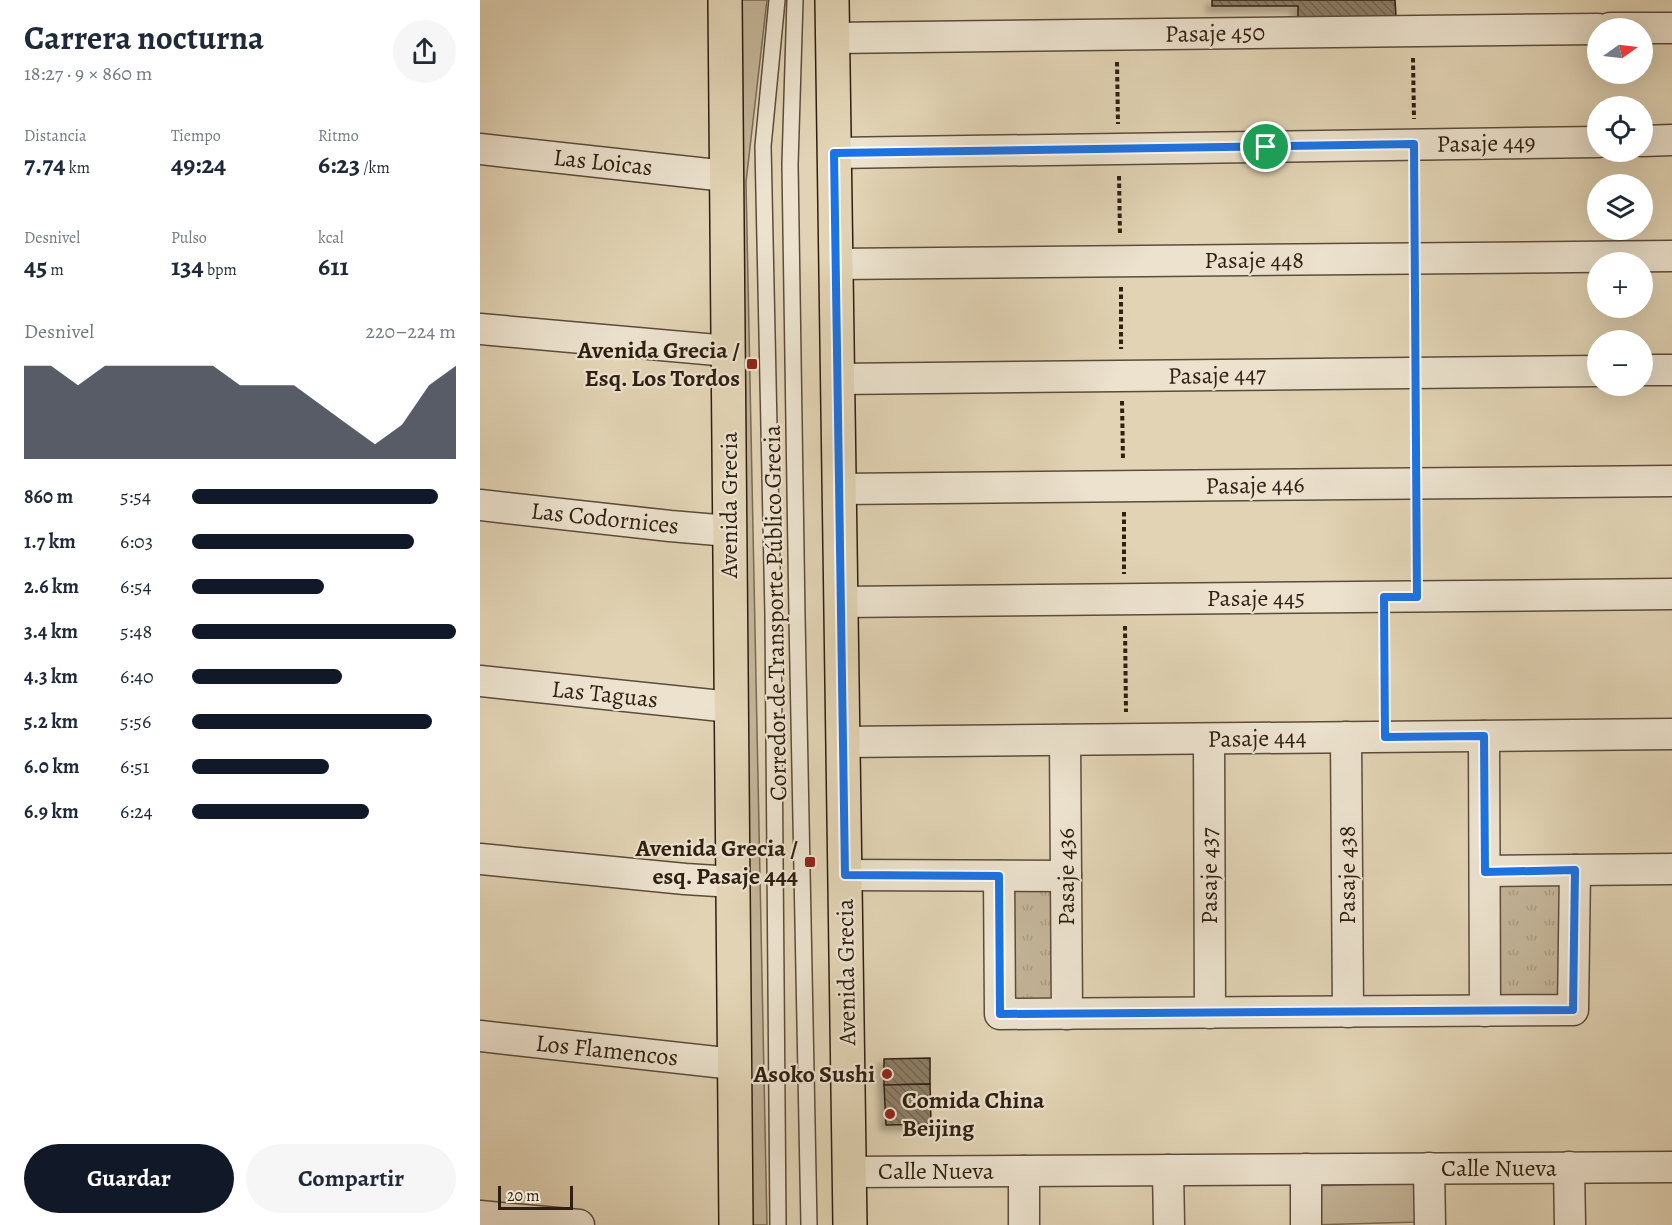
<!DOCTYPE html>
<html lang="es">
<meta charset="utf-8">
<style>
body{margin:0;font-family:Alegreya,serif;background:#f6f6f7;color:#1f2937;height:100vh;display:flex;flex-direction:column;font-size:22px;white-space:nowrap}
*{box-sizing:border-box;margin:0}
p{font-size:20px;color:#747a83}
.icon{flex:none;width:33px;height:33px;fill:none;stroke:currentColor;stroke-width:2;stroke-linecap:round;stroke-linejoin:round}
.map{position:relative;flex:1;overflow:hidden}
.drawer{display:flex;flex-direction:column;background:#fff;width:480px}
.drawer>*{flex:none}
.needle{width:39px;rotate:76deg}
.fabs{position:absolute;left:1107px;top:18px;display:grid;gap:12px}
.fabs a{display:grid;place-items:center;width:66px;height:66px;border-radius:50%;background:#fff;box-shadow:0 6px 24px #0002;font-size:30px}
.scale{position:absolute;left:18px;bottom:15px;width:75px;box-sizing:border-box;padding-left:6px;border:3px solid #2f1f12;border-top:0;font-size:16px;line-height:21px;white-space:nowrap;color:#2f1f12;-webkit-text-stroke:4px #ece2ce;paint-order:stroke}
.pin{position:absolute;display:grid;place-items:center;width:51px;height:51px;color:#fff;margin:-26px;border:3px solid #fff;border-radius:50%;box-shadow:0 2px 6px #0007}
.round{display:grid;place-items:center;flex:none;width:63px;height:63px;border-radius:32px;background:#f6f6f7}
.headline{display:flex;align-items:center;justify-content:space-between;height:102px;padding:0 24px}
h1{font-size:33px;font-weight:700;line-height:45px}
.metrics{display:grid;grid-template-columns:repeat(3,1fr);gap:9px;height:102px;padding:6px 24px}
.metrics div{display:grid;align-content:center}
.metrics b{font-size:26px;font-weight:700}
.metrics small{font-size:16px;font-weight:400}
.metrics p{font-size:16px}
.chart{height:168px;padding:12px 24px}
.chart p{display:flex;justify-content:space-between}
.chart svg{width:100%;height:108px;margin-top:6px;fill:#111827;opacity:.7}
.button{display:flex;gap:12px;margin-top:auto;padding:12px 24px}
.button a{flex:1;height:69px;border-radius:36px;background:#111827;color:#fff;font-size:24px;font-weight:700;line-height:69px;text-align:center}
.button a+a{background:#f6f6f7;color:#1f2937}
ul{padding:0 24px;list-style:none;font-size:20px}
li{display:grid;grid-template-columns:96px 72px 1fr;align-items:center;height:45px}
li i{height:15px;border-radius:8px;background:#111827}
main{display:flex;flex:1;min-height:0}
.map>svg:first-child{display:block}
</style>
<main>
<section class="drawer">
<div class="headline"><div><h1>Carrera nocturna</h1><p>18:27 · 9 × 860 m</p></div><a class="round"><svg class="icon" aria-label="share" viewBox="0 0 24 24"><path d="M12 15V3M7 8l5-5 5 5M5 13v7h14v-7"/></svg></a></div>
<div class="metrics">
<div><p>Distancia</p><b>7.74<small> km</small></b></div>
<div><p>Tiempo</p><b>49:24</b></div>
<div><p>Ritmo</p><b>6:23<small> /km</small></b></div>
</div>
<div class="metrics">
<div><p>Desnivel</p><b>45<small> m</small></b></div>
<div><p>Pulso</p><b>134<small> bpm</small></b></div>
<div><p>kcal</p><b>611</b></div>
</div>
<div class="chart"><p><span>Desnivel</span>220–224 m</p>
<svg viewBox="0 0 160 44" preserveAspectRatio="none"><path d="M0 44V6L10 6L20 14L30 6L40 6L50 6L60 6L70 6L80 14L90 14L100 14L110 22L120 30L130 38L140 30L150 14L160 6V44z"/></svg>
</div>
<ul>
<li><b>860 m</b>5:54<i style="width:93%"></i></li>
<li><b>1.7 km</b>6:03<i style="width:84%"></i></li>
<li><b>2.6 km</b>6:54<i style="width:50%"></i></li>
<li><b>3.4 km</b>5:48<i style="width:100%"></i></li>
<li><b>4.3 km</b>6:40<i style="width:57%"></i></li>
<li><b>5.2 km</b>5:56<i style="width:91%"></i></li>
<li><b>6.0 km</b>6:51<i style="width:52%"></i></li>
<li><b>6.9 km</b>6:24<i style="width:67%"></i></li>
</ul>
<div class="button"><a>Guardar</a><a>Compartir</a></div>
</section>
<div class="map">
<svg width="1192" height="1225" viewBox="0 0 1192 1225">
<defs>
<pattern id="park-tufts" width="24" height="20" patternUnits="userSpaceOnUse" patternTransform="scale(1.5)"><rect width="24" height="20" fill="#c3b498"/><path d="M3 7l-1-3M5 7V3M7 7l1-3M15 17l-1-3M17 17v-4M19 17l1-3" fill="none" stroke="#a89a82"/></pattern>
<pattern id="building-back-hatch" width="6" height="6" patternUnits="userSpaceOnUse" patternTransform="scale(1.5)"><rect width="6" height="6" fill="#8c7d66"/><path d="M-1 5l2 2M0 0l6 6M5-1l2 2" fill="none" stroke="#736653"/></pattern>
<filter id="shadow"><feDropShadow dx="-5.5" dy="5.5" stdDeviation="3" flood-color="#0004"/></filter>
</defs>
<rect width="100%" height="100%" fill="#e1d3b4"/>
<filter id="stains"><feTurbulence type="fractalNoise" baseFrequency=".00333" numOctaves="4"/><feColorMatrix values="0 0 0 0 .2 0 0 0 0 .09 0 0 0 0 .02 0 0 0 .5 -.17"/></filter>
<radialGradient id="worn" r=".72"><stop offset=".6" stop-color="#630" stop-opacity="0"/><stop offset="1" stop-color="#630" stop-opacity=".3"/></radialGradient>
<g fill="#c3b498" stroke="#796a55" stroke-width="1.5">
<polygon points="255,0 287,0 266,182 287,1225 264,1225"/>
<polygon points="936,1183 938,1222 830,1225 830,1186"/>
</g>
<g fill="url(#park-tufts)" stroke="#796a55" stroke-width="1.5">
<rect x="525" y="883" width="54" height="123"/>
<polygon points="1015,883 1086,884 1085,1001 1013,1000"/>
</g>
<g fill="url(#building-back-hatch)" stroke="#2f1f12" stroke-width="1.5" filter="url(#shadow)">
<polygon points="732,0 915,0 916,17 818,18 818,6 732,6"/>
<polygon points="450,1058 450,1084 404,1085 404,1059"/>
<polygon points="450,1084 451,1124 406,1125 404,1085"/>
</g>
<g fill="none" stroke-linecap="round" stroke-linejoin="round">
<defs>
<g id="lane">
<polyline points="297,0 283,146 293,615 298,1225"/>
<polyline points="315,0 310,164 317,617 329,1225"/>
</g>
<g id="street">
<polyline points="1130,28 1192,28"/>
<polyline points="352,38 1118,29"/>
<polyline points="1162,141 1192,140"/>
<polyline points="0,149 246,176"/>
<polyline points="354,153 1118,142"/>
<polyline points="355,264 1192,256"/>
<polyline points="0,329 248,351"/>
<polyline points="1162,370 1192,370"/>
<polyline points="357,379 1118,371"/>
<polyline points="359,489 1192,481"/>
<polyline points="0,505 190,526 249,531"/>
<polyline points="360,602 1192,594"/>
<polyline points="0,681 251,707"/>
<polyline points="1004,736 1005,1011"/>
<polyline points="866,737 868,1012"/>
<polyline points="729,739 730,1013"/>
<polyline points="585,740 587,1014"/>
<polyline points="363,742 1192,734"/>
<polyline points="0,859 205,879 253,882"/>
<polyline points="1005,871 1192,869"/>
<polyline points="365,875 586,876"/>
<polyline points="519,876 520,1014 1093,1010 1095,870"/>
<polyline points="0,1036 254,1064"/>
<polyline points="1089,1167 1090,1225"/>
<polyline points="949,1168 950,1225"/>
<polyline points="826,1169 826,1225"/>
<polyline points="688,1170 689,1225"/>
<polyline points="544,1171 544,1225"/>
<polyline points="369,1172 1192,1167"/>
<polyline points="0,1216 99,1225"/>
</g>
<g id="primary">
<polyline points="245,0 256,1225"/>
<polyline points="352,0 370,1225"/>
</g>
</defs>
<use href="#lane" stroke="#5c4c3a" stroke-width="18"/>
<use href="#street" stroke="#5c4c3a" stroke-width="33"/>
<use href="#primary" stroke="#2f1f12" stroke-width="36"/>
<g stroke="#2f1f12" stroke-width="4" stroke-dasharray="4.5 3" stroke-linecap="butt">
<polyline points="933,58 934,119"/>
<polyline points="637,62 638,124"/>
<polyline points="934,172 935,233"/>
<polyline points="639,176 640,235"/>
<polyline points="935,286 935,347"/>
<polyline points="641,287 641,349"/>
<polyline points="936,400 936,458"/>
<polyline points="642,401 643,460"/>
<polyline points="936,511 937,569"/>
<polyline points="644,512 644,574"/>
<polyline points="904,622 904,710"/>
<polyline points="645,626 646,712"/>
</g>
<use href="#lane" stroke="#ece2ce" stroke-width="15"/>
<use href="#street" stroke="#ece2ce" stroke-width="30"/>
<use href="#primary" stroke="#e1d3b4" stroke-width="33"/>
</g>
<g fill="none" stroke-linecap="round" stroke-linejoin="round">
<defs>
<polygon id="route" points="934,144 937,597 904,597 905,737 1004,736 1005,872 1095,870 1093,1010 520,1014 519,876 365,875 354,153"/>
</defs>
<use href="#route" stroke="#fff" stroke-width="12"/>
<use href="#route" stroke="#1a73e8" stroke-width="8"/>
</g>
<g fill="#8f2418" stroke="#ece2ce" stroke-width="2">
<rect x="266" y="358" width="12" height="12" rx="3"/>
<rect x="324" y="856" width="12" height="12" rx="3"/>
<circle cx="407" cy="1074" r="6"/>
<circle cx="410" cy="1114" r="6"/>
</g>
<g text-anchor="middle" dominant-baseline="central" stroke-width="4.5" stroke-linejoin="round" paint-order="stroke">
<g font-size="24" fill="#2f1f12" stroke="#ece2ce">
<text transform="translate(735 33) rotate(-1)">Pasaje 450</text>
<text transform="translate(1006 143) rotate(-1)">Pasaje 449</text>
<text transform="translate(123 162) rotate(6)">Las Loicas</text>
<text x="774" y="260">Pasaje 448</text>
<text transform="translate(737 375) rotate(-1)">Pasaje 447</text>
<text transform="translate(775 485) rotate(-1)">Pasaje 446</text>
<text transform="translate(249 505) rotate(-90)">Avenida Grecia</text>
<text transform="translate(125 518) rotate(6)">Las Codornices</text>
<text x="776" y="598">Pasaje 445</text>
<text transform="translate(295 613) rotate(-91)">Corredor de Transporte Público Grecia</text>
<text transform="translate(125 694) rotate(6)">Las Taguas</text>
<text transform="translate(777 738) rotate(-1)">Pasaje 444</text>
<text transform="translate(867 875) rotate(-90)">Pasaje 438</text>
<text transform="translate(729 876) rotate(-90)">Pasaje 437</text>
<text transform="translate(586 877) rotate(-90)">Pasaje 436</text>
<text transform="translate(366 972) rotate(-91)">Avenida Grecia</text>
<text transform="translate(127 1050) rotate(6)">Los Flamencos</text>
<text x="1019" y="1168">Calle Nueva</text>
<text x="456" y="1171">Calle Nueva</text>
</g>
<g font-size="24" font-weight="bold" fill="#2f1f12" stroke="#ece2ce" text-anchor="end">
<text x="260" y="350">Avenida Grecia /<tspan x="260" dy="28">Esq. Los Tordos</tspan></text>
<text x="318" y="848">Avenida Grecia /<tspan x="318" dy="28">esq. Pasaje 444</tspan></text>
<text x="395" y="1074">Asoko Sushi</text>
<text x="422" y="1100" text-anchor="start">Comida China<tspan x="422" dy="28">Beijing</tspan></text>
</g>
</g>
<rect width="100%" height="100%" filter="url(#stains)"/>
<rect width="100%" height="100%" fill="url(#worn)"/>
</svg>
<div class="fabs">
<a><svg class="needle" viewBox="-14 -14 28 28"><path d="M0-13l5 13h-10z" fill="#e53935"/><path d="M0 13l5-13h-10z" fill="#747a83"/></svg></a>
<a><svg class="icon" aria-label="locate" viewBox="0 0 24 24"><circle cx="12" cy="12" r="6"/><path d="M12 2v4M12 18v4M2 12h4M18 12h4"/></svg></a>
<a><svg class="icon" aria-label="layers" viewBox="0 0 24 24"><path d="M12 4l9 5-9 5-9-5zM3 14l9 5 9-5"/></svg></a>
<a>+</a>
<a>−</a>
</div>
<div class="scale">20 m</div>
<div class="pin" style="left:786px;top:147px;background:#1e9e55"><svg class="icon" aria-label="arrive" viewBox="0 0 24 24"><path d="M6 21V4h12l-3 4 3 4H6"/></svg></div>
</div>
</main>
